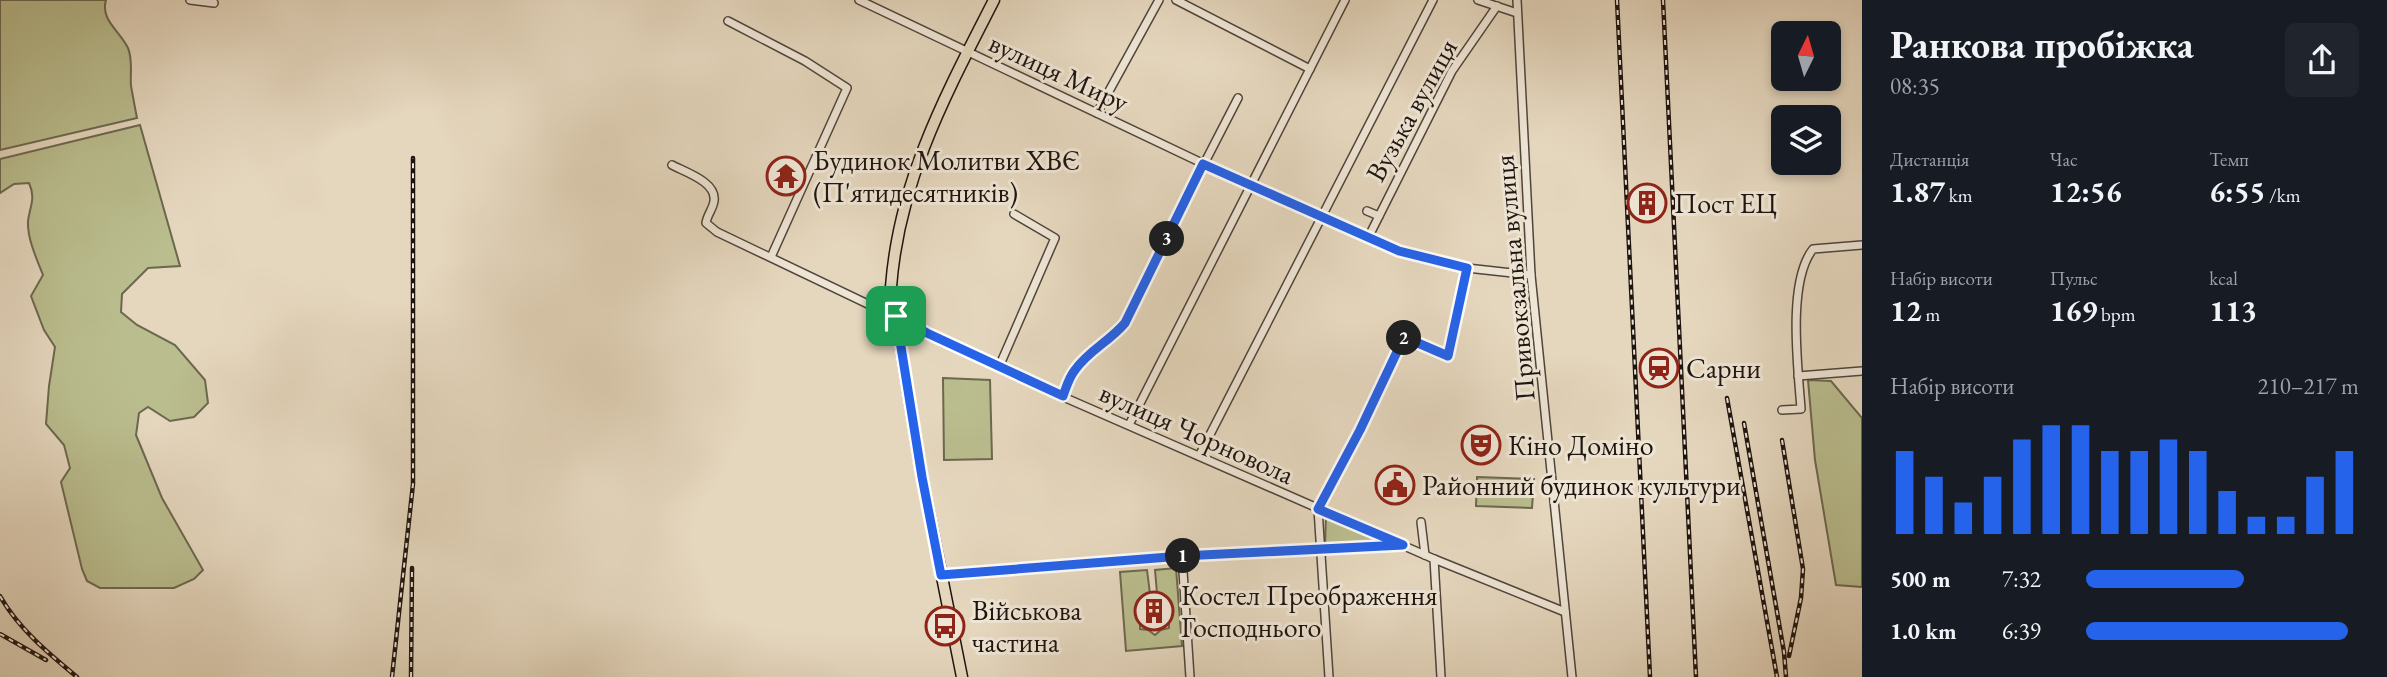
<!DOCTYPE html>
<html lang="uk">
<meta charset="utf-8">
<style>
body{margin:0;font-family:"EB Garamond",serif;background:#20242c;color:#f1f3f6;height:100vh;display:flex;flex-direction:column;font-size:26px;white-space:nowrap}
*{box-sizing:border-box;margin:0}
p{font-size:23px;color:#9ea1a6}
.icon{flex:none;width:38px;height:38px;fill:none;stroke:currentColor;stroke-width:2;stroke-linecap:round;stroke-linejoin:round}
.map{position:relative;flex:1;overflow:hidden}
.panel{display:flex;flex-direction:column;background:#171b24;width:525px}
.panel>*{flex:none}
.needle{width:46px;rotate:5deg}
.tools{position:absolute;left:1771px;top:21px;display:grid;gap:14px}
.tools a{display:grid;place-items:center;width:70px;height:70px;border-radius:10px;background:#171b24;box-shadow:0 4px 10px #0003;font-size:35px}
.pin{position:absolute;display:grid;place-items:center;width:60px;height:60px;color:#fff;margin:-30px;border-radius:14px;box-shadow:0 4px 10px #0006}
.km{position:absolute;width:35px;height:35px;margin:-18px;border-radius:50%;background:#222;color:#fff;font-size:19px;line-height:35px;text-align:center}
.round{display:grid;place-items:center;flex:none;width:74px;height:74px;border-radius:10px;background:#20242c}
.head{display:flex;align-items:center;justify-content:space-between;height:119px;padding:0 28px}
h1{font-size:38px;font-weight:700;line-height:52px}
.metrics{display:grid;grid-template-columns:repeat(3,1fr);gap:10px;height:119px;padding:7px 28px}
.metrics div{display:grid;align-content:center}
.metrics b{font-size:30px;font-weight:700}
.metrics small{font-size:19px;font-weight:400}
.metrics p{font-size:19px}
.chart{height:196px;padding:14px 28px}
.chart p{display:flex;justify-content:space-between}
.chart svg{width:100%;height:126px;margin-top:7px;stroke:#2563eb;stroke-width:6}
ul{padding:0 28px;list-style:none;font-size:23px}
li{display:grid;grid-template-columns:112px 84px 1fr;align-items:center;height:52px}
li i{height:18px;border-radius:9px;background:#2563eb}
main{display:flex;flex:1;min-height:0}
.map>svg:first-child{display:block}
</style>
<main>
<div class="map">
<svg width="1862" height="677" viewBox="0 0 1862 677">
<rect width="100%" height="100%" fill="#e5d7be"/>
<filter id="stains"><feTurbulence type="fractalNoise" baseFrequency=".00286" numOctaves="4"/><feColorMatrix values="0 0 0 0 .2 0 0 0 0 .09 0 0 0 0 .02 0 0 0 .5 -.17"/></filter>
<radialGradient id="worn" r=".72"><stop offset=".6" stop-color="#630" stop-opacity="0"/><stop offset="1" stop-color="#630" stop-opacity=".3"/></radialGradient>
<g fill="#babd8e" stroke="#6c684e" stroke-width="2">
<path d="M0,0H106C100,20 120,31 128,48C133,60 130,73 131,86C133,97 135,108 137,118L0,150Z"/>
<path d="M140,125L180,266L148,268L122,294L121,312L137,325L175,345L205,380L208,403L194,417L170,421L148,407L139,413L136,435L162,498L203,570L194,579L174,588H100L87,581L82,569L61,482L70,468L64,445L46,424L49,386L55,347L44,330L31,296L43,275C37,260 27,238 28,221C30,206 36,198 29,183L14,184L0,193V159Z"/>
<polygon points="943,378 990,380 992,459 944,460"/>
<polygon points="1808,380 1831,381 1862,418 1862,587 1836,585 1815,460"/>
<polygon points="1477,477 1534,479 1532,508 1476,506"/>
<polygon points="1326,515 1392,544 1325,545"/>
<polygon points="1176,568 1182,646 1126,651 1120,572 1147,570 1150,594 1144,600 1144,620 1140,620 1140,629 1148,630 1155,635 1161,630 1169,628 1169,620 1165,620 1163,596 1157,593 1155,570"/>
</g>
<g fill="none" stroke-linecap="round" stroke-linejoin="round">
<defs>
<g id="street">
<polyline points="190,0 214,3"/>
<polyline points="859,0 1204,164 1399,251 1467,268 1531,275"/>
<polyline points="1176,0 1310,69"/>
<polyline points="1478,0 1517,13"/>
<polyline points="1517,0 1531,275 1572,677"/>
<polyline points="728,21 805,61 847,88 771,257"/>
<polyline points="1097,113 1159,0"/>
<path d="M672,165C685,172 717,182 714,201C713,209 707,215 706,223L717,232L1052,392L1434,559L1565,612"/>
<polyline points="1367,211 1379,216"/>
<polyline points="1368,238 1452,71 1497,6"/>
<polyline points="999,367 1055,238 1014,214"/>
<polyline points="1798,376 1862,371"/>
<path d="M1063,396C1066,388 1069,378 1075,370C1088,351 1110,341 1125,323L1204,164L1238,98"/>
<path d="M1782,410L1801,409C1798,367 1787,282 1813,249L1862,245"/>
<polyline points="1129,425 1345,0"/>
<polyline points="1199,456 1433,0"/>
<polyline points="1421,522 1425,555"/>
<polyline points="1182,556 1190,677"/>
<polyline points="1434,559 1441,677"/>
<polyline points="941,575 1182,556 1399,546"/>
<polyline points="1329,677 1318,509 1360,430 1404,337 1448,356 1467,268"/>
</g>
<path id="primary" d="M962,677L922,477L891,287C899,180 946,94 994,0"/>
</defs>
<use href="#street" stroke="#50453b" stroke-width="10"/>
<use href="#primary" stroke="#1e140f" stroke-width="13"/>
<use href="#street" stroke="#eee5d5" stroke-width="7"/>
<use href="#primary" stroke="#e5d7be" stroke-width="10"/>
<defs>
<g id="rail">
<polyline points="1617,0 1650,677"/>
<polyline points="1663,0 1696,677"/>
<polyline points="1727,398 1777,677"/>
<polyline points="1744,423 1784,652 1786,677"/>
<polyline points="1782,440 1803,569 1801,598 1789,656"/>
<path d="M0,596C19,629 48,653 77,677"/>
<polyline points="0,634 46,660"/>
<polyline points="392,677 413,484 413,158"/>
<polyline points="411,677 412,568"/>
</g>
</defs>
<use href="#rail" stroke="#1e140f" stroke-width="4.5"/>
<use href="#rail" stroke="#eee5d5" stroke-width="2" stroke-dasharray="5" stroke-linecap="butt"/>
</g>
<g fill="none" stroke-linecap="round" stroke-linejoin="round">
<defs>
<path id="route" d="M1203,164L1399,251L1467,268L1448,356L1404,337L1360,430L1318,509L1403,545L1182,556L941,575L922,477L896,316L927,333L1063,396C1066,388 1069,377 1075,370C1088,351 1110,341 1125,323Z"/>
</defs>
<use href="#route" stroke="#fff" stroke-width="14"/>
<use href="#route" stroke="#2563eb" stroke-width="9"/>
</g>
<defs>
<symbol id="temple-ring" viewBox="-11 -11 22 22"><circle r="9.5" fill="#eee5d5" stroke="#8f2418" stroke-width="1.5"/><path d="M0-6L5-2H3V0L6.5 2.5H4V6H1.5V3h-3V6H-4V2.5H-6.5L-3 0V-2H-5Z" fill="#8f2418"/></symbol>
<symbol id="building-ring" viewBox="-11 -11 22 22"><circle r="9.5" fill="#eee5d5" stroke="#8f2418" stroke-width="1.5"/><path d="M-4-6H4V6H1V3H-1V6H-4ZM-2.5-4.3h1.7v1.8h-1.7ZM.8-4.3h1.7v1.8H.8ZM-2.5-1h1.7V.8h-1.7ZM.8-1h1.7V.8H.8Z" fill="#8f2418"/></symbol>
<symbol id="station-ring" viewBox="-11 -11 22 22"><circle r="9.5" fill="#eee5d5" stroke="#8f2418" stroke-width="1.5"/><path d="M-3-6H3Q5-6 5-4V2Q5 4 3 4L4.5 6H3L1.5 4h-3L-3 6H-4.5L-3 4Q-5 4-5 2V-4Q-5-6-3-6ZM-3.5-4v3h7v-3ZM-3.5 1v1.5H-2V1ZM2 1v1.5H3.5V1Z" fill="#8f2418"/></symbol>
<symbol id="theatre-ring" viewBox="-11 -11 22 22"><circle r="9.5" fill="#eee5d5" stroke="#8f2418" stroke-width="1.5"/><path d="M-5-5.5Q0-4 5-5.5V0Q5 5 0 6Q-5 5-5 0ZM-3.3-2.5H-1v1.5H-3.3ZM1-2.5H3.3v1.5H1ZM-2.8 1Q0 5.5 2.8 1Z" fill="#8f2418"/></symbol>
<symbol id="civic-ring" viewBox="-11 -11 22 22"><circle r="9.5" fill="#eee5d5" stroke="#8f2418" stroke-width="1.5"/><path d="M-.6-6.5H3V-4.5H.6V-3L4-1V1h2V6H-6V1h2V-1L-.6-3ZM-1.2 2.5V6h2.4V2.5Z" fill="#8f2418"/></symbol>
<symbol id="bus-ring" viewBox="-11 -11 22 22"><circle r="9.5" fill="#eee5d5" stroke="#8f2418" stroke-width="1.5"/><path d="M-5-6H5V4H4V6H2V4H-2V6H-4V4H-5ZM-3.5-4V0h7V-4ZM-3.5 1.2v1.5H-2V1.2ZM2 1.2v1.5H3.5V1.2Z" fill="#8f2418"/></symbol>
</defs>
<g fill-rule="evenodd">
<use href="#temple-ring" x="764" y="154" width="44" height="44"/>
<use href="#building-ring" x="1625" y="181" width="44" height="44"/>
<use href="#station-ring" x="1637" y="346" width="44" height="44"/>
<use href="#theatre-ring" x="1459" y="423" width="44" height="44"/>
<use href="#civic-ring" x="1373" y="463" width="44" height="44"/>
<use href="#building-ring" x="1132" y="589" width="44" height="44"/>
<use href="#bus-ring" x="923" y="604" width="44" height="44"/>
</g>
<g text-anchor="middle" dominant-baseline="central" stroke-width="6" stroke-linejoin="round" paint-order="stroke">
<g font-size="28" fill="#1e140f" stroke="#eee5d5">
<text transform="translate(1059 72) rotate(25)">вулиця Миру</text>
<text transform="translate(1411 110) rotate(-61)">Вузька вулиця</text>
<text transform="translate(1514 278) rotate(-95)">Привокзальна вулиця</text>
<text transform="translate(1197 433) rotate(24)">вулиця Чорновола</text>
</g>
<g font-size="28" fill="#1e140f" stroke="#eee5d5" text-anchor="start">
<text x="813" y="160">Будинок Молитви ХВЄ<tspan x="813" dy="32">(П'ятидесятників)</tspan></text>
<text x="1674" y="203">Пост ЕЦ</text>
<text x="1686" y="368">Сарни</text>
<text x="1508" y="445">Кіно Доміно</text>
<text x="1422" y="485">Районний будинок культури</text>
<text x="1181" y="595">Костел Преображення<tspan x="1181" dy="32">Господнього</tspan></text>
<text x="972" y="610">Військова<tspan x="972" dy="32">частина</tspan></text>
</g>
</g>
<rect width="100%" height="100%" filter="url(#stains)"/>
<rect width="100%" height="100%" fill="url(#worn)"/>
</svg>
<div class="tools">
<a><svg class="needle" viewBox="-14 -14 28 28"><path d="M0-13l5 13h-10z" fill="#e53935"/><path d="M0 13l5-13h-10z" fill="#9ea1a6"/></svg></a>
<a><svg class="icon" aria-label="layers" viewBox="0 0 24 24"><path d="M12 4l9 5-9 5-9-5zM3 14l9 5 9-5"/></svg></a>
</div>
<div class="pin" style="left:896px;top:316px;background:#1e9e55"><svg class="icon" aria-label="arrive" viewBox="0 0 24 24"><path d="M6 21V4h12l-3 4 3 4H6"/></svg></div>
<b class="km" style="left:1183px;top:556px">1</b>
<b class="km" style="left:1404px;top:338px">2</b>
<b class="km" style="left:1167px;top:239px">3</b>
</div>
<section class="panel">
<div class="head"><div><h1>Ранкова пробіжка</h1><p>08:35</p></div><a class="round"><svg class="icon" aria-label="share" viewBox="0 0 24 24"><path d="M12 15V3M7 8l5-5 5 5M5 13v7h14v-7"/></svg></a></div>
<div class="metrics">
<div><p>Дистанція</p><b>1.87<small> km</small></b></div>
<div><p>Час</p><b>12:56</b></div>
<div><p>Темп</p><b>6:55<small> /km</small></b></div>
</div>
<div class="metrics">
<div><p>Набір висоти</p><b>12<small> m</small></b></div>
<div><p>Пульс</p><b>169<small> bpm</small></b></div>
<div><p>kcal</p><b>113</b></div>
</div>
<div class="chart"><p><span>Набір висоти</span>210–217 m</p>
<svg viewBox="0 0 160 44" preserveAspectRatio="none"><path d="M5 44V15M15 44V24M25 44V33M35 44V24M45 44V11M55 44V6M65 44V6M75 44V15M85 44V15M95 44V11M105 44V15M115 44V29M125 44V38M135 44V38M145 44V24M155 44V15"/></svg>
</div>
<ul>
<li><b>500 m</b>7:32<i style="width:58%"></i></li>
<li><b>1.0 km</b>6:39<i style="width:96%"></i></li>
</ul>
</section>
</main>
